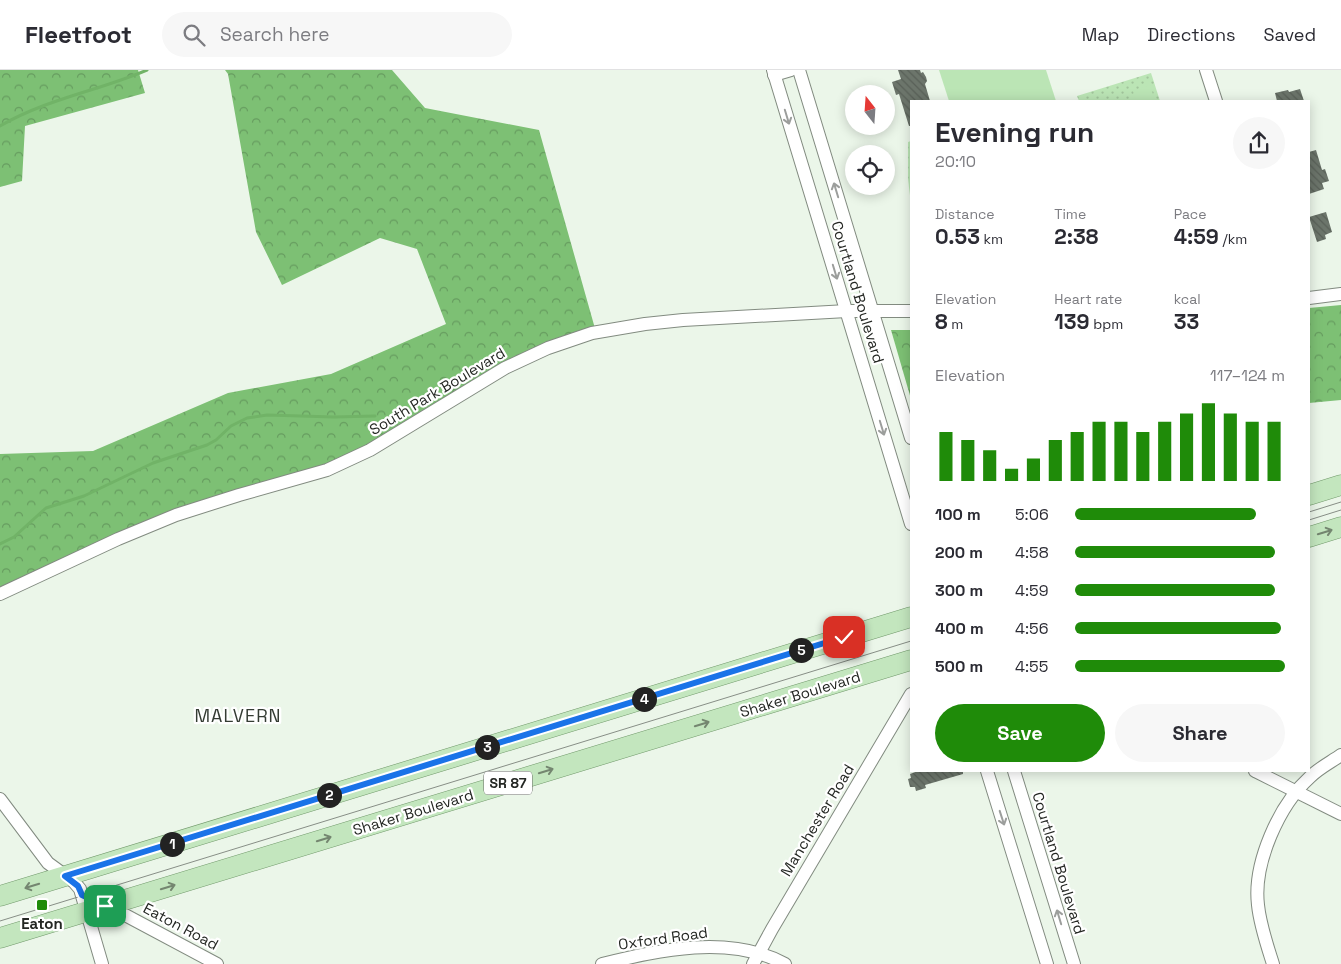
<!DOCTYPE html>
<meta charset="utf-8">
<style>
body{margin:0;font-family:"Space Grotesk",sans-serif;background:#f7f7f7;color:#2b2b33;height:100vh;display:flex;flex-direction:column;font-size:19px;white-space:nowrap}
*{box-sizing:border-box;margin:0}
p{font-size:16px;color:#7c7c81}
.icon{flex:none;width:28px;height:28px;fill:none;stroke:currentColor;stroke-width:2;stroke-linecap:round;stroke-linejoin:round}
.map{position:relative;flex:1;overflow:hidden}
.drawer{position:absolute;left:910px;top:30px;width:400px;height:672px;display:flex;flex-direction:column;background:#fff;border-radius:0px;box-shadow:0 2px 12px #0003}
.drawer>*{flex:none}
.needle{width:32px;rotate:343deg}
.controls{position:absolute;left:845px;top:15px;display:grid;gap:10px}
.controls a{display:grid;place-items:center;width:50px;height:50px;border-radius:50%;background:#fff;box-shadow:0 2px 12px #0003;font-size:25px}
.pin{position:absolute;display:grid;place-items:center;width:42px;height:42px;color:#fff;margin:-21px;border-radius:10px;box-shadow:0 2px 8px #0006}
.km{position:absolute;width:25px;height:25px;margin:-12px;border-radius:50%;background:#222;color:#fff;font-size:14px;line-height:25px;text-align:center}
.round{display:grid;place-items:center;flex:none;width:52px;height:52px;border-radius:26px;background:#f7f7f7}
.head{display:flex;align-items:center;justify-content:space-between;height:85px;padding:0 25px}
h1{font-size:28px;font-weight:800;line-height:38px}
.metrics{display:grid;grid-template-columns:repeat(3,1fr);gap:8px;height:85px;padding:5px 25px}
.metrics div{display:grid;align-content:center}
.metrics b{font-size:21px;font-weight:800}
.metrics small{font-size:14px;font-weight:400}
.metrics p{font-size:14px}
.chart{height:140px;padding:10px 25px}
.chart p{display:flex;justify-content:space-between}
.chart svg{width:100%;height:90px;margin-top:5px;stroke:#1f8b09;stroke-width:6}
.primary-button{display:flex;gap:10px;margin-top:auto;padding:10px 25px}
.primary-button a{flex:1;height:58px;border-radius:30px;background:#1f8b09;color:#fff;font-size:20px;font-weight:800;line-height:58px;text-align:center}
.primary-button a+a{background:#f7f7f7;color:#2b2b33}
ul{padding:0 25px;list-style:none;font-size:16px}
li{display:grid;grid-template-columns:80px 60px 1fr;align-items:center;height:38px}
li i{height:12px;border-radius:6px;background:#1f8b09}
header{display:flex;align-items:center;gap:30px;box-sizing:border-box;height:70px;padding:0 25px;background:#fff;border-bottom:1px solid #e1e1e2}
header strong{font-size:24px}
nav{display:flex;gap:28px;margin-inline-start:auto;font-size:18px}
.search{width:350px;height:45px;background:#f7f7f7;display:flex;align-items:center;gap:12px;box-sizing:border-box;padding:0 18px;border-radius:28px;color:#7c7c81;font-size:19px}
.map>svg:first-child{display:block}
</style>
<header>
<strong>Fleetfoot</strong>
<div class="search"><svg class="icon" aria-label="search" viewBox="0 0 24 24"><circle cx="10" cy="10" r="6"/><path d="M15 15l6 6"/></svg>Search here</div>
<nav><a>Map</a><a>Directions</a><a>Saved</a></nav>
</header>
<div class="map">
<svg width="1341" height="894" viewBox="0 0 1341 894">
<defs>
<pattern id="forest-crowns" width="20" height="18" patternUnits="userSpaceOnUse" patternTransform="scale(1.25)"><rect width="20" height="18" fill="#7dc074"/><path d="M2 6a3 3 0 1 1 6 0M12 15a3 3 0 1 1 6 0" fill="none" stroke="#669c5f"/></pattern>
<pattern id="park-dots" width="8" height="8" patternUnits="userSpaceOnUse" patternTransform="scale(1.25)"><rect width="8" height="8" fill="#bbe5b5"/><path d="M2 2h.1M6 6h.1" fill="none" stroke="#a1c49b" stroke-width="1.8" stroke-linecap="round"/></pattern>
<pattern id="building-back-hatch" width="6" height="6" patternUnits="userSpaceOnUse" patternTransform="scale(1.25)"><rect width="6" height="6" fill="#6c756b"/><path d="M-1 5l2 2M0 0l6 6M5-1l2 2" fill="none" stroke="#596058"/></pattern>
</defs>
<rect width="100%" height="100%" fill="#ebf6e9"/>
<g fill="url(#forest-crowns)">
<polygon points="0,0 138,0 145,23 25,56 22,111 0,117"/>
<polygon points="225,0 392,0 425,38 539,60 596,262 548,278 370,380 239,425 0,523 0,384 93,381 228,323 331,304 446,254 417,179 380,168 282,215 256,162 228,4"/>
<polygon points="1341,235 1341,330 1309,333 1309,238"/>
<polygon points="891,260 911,260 911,329"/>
</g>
<g fill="url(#park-dots)">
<polygon points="1151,3 1160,31 1079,31 1077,26"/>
<polygon points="911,71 911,134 908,109 908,72"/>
</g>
<g fill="#bbe5b5">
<polygon points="939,0 1046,0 1056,31 949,31"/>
<polygon points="1150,15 1155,31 1136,31 1133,21"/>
</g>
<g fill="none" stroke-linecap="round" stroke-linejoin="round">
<g stroke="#71b367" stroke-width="3">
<path d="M0,56C46,29 98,21 147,0"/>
<polyline points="0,474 14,467 46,438 84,426 153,393 207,375 216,370 231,356 247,348 267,345 334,347 375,346"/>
</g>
</g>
<g fill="url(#building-back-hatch)">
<polygon points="898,0 920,0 921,3 923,2 926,7 927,11 925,14 930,31 911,31 911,56 909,56 899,24 896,25 892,12 901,9"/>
<polygon points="1300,19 1304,31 1277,31 1275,23 1288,20 1289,22"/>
<polygon points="1316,80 1322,100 1325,99 1329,111 1322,113 1324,119 1309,124 1309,82"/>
<polygon points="1326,142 1332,162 1325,165 1326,169 1317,172 1309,147"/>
<polygon points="918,701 963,701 963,704 925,715 926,718 916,721 915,717 910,717 908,709 911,708 910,704"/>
</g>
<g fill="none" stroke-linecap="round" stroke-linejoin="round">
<defs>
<g id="minor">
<polyline points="773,0 911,454"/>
<polyline points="799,0 911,368"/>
<polyline points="1206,0 1216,31"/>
<polyline points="774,5 791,0"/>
<polyline points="1309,228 1341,224"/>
<polyline points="0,524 118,469 176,445 239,425 327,400 370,380 505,298 548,278 592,263 645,254 683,250 847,241 911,241"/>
<polyline points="987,701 1047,894"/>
<polyline points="1014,701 1074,894"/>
<polyline points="1255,701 1341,744"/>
<polyline points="0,729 48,793 74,812 80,819 102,894"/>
<polyline points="105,836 127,846 217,894"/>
<path d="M602,894C660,880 729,864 785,894"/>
<polyline points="753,894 772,859 911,624"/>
<path d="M1273,894C1267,875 1260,855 1258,835C1253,793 1279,735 1310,707C1319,698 1331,692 1341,685"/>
</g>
<g id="primary">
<polyline points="1309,425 1341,415"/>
<polyline points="1309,467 1341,457"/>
<polyline points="0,826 911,547"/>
<polyline points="0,868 911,590"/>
</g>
</defs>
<use href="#minor" stroke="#828b80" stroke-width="14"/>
<use href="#primary" stroke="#71996b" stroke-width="21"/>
<use href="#minor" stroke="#fff" stroke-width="12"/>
<use href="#primary" stroke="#c3e6be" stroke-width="20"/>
<g stroke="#878e86" stroke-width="1">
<polyline points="1309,442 1341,432"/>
<polyline points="1309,450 1341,440"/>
<polyline points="0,851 911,571"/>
</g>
</g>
<defs><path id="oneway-shaft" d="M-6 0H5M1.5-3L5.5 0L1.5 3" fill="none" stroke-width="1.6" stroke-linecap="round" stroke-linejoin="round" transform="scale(1.25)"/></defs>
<g stroke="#9c9e9c">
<use href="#oneway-shaft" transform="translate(787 47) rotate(73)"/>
<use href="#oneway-shaft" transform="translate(836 120) rotate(-107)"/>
<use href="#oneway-shaft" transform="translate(835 202) rotate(73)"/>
<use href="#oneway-shaft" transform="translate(882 358) rotate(73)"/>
<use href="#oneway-shaft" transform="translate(1002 748) rotate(72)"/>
<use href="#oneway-shaft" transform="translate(1059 847) rotate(-107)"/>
</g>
<g stroke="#748670">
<use href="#oneway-shaft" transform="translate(1325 462) rotate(-17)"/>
<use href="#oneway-shaft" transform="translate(702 654) rotate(-17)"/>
<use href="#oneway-shaft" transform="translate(546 701) rotate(-17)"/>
<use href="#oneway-shaft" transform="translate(324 769) rotate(-17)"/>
<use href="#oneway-shaft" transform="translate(32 816) rotate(163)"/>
<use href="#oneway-shaft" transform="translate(168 817) rotate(-17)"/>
</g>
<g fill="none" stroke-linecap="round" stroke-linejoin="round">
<defs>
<polyline id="route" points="105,836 82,825 78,816 65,806 844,567"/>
</defs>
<use href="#route" stroke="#fff" stroke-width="10"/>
<use href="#route" stroke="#1a73e8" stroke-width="6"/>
</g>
<rect fill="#1f8b09" stroke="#fff" stroke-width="2" x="36" y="829" width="12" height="12" rx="2.5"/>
<g text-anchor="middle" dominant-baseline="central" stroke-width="4.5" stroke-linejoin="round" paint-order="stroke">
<rect fill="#fff" stroke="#666865" stroke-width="1" x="484" y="701.5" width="48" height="23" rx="4"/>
<g font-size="14" font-weight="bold" fill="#242723">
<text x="508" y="713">SR 87</text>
</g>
<g font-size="15" fill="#242723" stroke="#fff">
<text transform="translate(858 222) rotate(73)">Courtland Boulevard</text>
<text transform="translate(437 321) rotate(-31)">South Park Boulevard</text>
<text transform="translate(800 624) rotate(-17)">Shaker Boulevard</text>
<text transform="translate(413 742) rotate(-17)">Shaker Boulevard</text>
<text transform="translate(817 750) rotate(-59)">Manchester Road</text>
<text transform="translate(1059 793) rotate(73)">Courtland Boulevard</text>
<text transform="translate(181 856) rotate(28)">Eaton Road</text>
<text transform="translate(663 868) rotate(-8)">Oxford Road</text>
</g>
<g font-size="15" font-weight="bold" fill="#242723" stroke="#fff">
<text x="42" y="853">Eaton</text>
</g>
<g font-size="18" letter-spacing="1" fill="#343c33" stroke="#fff">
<text x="238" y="645">MALVERN</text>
</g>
</g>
</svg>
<div class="controls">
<a><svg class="needle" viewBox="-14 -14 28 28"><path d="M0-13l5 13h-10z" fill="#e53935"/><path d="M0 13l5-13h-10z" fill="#7c7c81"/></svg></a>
<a><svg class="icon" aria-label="locate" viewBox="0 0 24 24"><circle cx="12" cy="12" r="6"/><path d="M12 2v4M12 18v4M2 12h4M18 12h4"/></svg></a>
</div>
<div class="pin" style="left:105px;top:836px;background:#1e9e55"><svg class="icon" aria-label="arrive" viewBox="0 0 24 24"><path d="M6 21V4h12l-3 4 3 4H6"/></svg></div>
<div class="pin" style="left:844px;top:567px;background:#d93025"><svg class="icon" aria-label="check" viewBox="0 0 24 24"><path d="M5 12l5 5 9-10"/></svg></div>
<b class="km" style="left:172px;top:774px">1</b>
<b class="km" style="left:329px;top:725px">2</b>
<b class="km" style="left:487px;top:677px">3</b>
<b class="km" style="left:644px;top:629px">4</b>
<b class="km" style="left:801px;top:580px">5</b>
<section class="drawer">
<div class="head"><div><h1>Evening run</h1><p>20:10</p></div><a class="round"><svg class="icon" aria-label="share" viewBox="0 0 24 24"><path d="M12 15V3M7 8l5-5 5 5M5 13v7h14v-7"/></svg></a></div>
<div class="metrics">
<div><p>Distance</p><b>0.53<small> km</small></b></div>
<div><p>Time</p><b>2:38</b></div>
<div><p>Pace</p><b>4:59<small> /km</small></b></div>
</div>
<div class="metrics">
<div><p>Elevation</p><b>8<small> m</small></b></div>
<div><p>Heart rate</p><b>139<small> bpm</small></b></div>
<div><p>kcal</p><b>33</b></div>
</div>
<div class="chart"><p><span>Elevation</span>117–124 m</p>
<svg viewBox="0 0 160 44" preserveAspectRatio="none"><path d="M5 44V20M15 44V24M25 44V29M35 44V38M45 44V33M55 44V24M65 44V20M75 44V15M85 44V15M95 44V20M105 44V15M115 44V11M125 44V6M135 44V11M145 44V15M155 44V15"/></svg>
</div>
<ul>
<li><b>100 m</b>5:06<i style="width:86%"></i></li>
<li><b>200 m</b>4:58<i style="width:95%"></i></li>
<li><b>300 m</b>4:59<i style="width:95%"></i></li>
<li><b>400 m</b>4:56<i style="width:98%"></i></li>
<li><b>500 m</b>4:55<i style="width:100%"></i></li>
</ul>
<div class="primary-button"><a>Save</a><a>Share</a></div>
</section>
</div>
